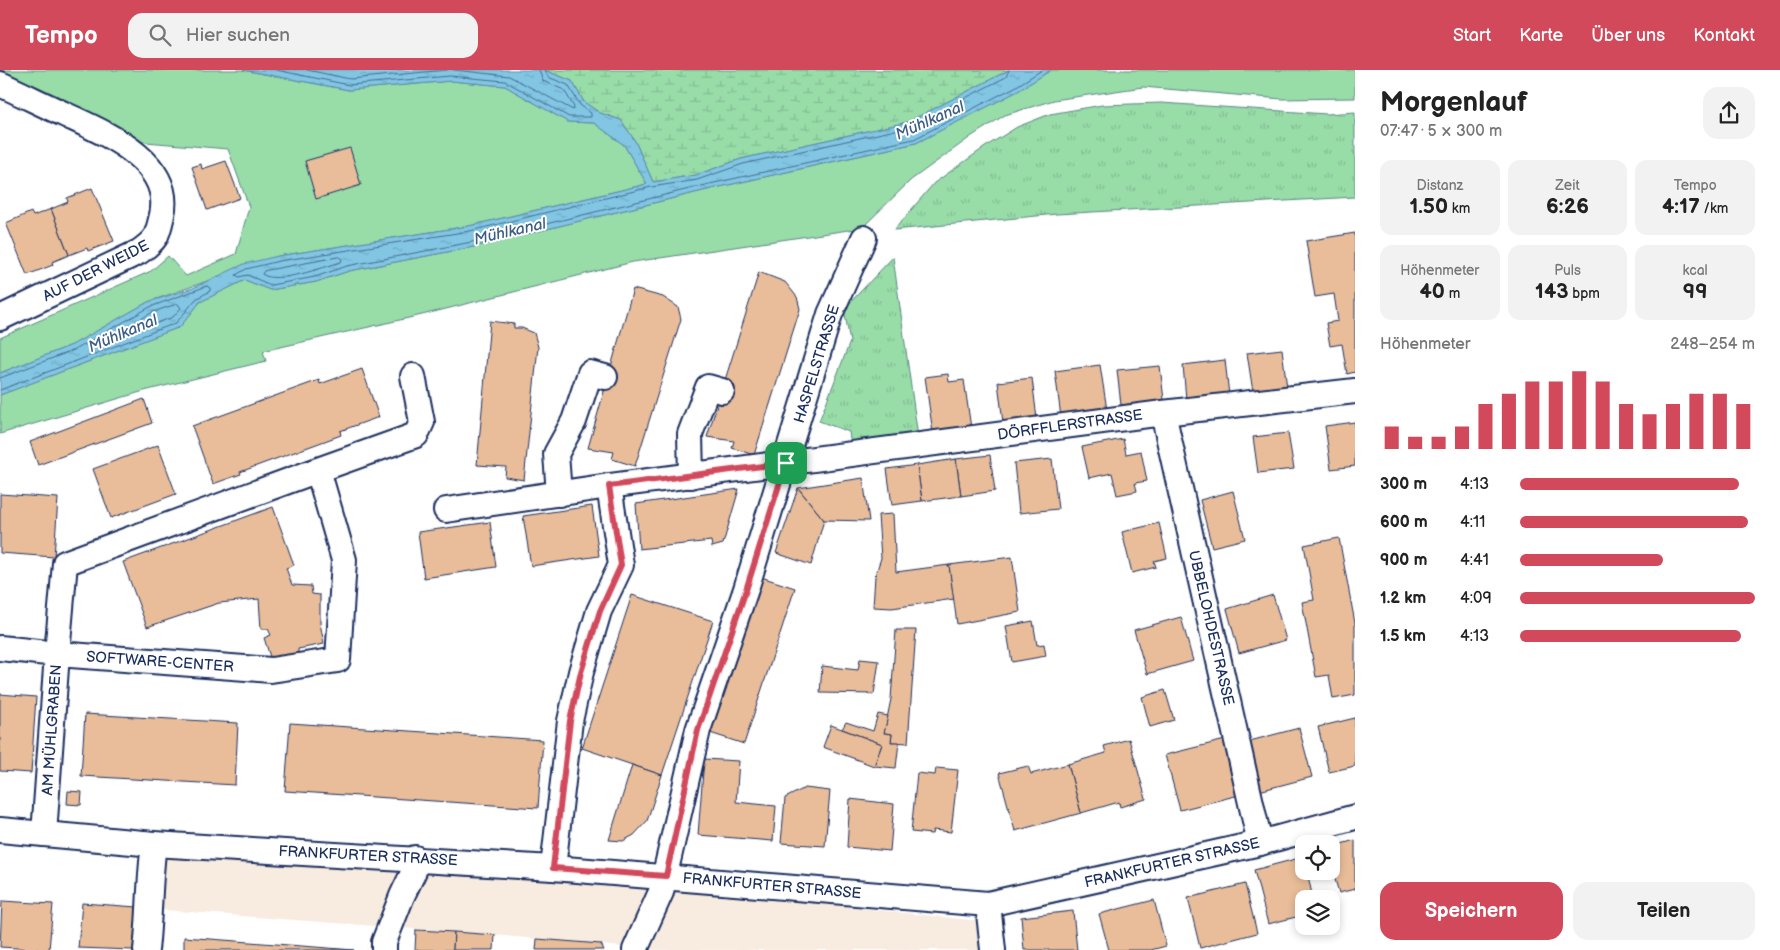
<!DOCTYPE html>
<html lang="de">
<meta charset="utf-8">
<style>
body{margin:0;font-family:"Balsamiq Sans",sans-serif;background:#f2f2f2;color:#222;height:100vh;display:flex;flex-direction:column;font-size:19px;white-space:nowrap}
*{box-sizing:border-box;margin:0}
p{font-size:16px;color:#767676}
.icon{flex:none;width:28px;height:28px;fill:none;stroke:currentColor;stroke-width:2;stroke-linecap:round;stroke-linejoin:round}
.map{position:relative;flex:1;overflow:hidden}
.details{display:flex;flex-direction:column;background:#fff;width:425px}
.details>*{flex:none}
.buttons{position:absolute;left:1295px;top:765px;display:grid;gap:10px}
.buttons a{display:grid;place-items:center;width:45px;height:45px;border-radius:10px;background:#fff;box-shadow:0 2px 8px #0003;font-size:25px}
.pin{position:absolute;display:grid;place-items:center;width:42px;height:42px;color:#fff;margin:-21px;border-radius:10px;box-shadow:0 2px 8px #0006}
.round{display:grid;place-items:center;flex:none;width:52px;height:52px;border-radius:15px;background:#f2f2f2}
.summary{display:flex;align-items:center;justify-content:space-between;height:85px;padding:0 25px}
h1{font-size:28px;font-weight:800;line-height:38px}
.figures{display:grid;grid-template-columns:repeat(3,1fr);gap:8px;height:85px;padding:5px 25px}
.figures div{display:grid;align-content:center;border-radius:12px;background:#f2f2f2;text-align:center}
.figures b{font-size:21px;font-weight:800}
.figures small{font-size:14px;font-weight:400}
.figures p{font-size:14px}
.chart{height:140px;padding:10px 25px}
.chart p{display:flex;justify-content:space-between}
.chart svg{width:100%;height:90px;margin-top:5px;stroke:#d1495b;stroke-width:6}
.button{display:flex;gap:10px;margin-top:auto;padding:10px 25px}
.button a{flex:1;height:58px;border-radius:15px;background:#d1495b;color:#fff;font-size:20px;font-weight:800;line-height:58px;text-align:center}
.button a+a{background:#f2f2f2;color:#222}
ul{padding:0 25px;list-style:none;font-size:16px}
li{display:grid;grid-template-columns:80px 60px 1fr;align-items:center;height:38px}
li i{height:12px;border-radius:6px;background:#d1495b}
header{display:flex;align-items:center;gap:30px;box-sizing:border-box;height:70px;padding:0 25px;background:#d1495b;color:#fff}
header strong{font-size:24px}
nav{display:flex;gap:28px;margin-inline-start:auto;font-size:18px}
.search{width:350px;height:45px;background:#f2f2f2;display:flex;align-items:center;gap:12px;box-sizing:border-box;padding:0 18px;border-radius:15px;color:#767676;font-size:19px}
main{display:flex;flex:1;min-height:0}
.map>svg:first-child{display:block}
</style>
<header>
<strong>Tempo</strong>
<div class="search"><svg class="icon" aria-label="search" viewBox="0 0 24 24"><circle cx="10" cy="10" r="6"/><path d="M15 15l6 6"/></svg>Hier suchen</div>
<nav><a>Start</a><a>Karte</a><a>Über uns</a><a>Kontakt</a></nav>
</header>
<main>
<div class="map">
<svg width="1355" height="880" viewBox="0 0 1355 880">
<defs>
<pattern id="wetland-marsh" width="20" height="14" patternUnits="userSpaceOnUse" patternTransform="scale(1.25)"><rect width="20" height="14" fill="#98dca8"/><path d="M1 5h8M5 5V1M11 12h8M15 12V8" fill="none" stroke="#82bd93"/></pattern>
<pattern id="park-tufts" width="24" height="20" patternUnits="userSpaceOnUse" patternTransform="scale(1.25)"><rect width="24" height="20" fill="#98dca8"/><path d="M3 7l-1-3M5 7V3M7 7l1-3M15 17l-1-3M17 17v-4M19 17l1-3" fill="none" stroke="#82bd93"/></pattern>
<pattern id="water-ripples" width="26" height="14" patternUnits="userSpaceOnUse" patternTransform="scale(1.25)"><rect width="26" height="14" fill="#82c6e3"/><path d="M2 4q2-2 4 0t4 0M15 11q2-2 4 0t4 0" fill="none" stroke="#70aac5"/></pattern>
</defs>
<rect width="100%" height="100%" fill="#fff"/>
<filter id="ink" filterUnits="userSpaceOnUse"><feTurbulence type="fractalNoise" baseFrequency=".02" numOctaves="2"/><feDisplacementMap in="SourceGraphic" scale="10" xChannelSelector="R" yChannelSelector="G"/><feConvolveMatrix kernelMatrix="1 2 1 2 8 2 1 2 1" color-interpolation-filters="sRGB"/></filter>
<g filter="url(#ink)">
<polygon fill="#f8ebe0" points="153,785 250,794 394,799 694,819 895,842 971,850 990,850 993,880 656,880 495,865 150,839"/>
<g fill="#98dca8" stroke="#5a8683">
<polygon points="0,0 243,0 349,20 451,11 505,16 568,52 594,53 624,75 647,114 469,156 278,186 148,232 72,275 0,303 0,268 151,201 168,186 186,206 236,184 249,137 228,79 134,71 0,4"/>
<polygon points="1051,0 1355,0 1355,28 1282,29 1143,17 1054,30 1005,45 972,66 911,110 862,158 633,192 422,245 263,281 266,291 144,321 0,364 0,325 180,257 200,232 245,210 270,220 316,212 349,201 473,177 715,118 916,73 1018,21"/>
</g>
<polygon fill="url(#wetland-marsh)" stroke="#5a8683" points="544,0 1009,0 908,52 741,89 696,105 653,112 635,71 621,50 600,43 584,32 572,11"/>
<g fill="url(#park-tufts)" stroke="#5a8683">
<polygon points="1161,33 1327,44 1355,42 1355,127 1057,144 894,160 934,113 988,75 1017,57 1050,44 1102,35"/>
<polygon points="893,187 918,367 851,377 849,362 819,351 850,272 844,239"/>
</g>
<polygon fill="url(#water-ripples)" stroke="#598aae" points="243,0 544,0 572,11 584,32 600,43 621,50 635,71 653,112 696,105 741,89 908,52 1009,0 1051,0 1018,21 916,73 715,118 473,177 349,201 316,212 270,220 245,210 200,232 180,257 0,325 0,303 72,275 148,232 193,218 244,194 278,186 469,156 647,114 624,75 594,53 568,52 505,16 451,11 349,20"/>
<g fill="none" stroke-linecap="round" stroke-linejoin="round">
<g stroke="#446b93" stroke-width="1">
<polyline points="276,0 349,15 450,6 505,11 569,47 591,47 591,43 580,35 568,15 548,7 545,0"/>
<polyline points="307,0 350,9 447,0"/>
<polyline points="454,0 509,6 573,40 574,37 564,20 543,11 539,0"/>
<polyline points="1009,0 1006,7 909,57 743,94 697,110 651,117 470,161 279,191 246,199 236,205 239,207 247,205 271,215 315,207 347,196 472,172 714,113 914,69 1015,17 1042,0"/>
<path d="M339,187L342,189L341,192C324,197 276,215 262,204L264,201Z"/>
<polygon points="178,234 181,238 173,247 115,269 112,268 113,265 153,242"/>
<polyline points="0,308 74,280 150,237 207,216 210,218 210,221 196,229 176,253 0,320"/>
</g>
</g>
<g fill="#e9bd99" stroke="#1b2f5e">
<polygon points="350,78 361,115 316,129 305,91"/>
<polygon points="226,91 240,128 207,140 192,97 201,94 202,99"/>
<polygon points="92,118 114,171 88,181 87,178 69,185 51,139 68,132 67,128"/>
<polygon points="51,139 69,185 52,192 53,195 27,205 6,153 31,142 33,146"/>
<polygon points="1355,163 1355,302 1347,304 1342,274 1330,276 1326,253 1338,251 1334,224 1315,227 1306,171"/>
<polygon points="759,202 785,212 797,227 800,239 754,385 732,378 734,371 707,367"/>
<polygon points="633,219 663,227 678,237 681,249 635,396 612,389 614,382 588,378"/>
<polygon points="490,251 514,254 514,258 522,258 534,263 538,277 524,410 505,407 506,397 477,395"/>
<polygon points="1282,279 1287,318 1253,322 1247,283"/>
<polygon points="1225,290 1229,325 1186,329 1183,295"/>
<polygon points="1100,295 1107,340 1061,347 1055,301"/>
<polygon points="1160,296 1164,330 1121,335 1117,300"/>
<polygon points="362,299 379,347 340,361 341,365 240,402 241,404 213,414 192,356 319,310 320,314"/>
<polygon points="948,304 949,312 964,310 971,358 933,363 925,307"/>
<polygon points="1032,308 1037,349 1003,353 998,312"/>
<polygon points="144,329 152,353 38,395 30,372"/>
<polygon points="1355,352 1355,396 1331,399 1325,356"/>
<polygon points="1288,363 1294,399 1258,403 1253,367"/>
<polygon points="1123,369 1126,384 1141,381 1147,411 1135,413 1137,421 1117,425 1112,403 1089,408 1082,377"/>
<polygon points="158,375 176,424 111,448 93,399"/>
<polygon points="990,385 995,421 961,426 956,389"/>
<polygon points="956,389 961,426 922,431 917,395"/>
<polygon points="1052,389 1058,439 1019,443 1014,393"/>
<polygon points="917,395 922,431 892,435 887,399"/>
<polygon points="863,408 869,451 824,450 798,418"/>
<polygon points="798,418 824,450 811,495 776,483"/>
<polygon points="739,419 723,474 712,477 711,471 639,479 636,434"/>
<polygon points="1233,421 1245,469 1212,477 1200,430"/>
<polygon points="0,424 58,428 54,487 0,483"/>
<polygon points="592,436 599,486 531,496 523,446"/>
<polygon points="273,437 294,495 286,498 292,515 311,516 312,524 320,525 320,553 324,574 298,579 298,583 293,584 295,589 273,596 264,568 271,565 268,559 261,559 259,529 219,533 147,557 123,492"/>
<polygon points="893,444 896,502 949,495 954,529 892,538 873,537 875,506 881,488 878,445"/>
<polygon points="490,452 496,497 424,508 418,462"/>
<polygon points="1159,453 1167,488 1154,491 1156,497 1132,503 1122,462"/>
<polygon points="1339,468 1355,553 1355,625 1333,629 1329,605 1316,607 1302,532 1314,530 1304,475"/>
<polygon points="1012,487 1020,542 957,554 949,495"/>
<polygon points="755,505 795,518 744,674 704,661"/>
<polygon points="632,525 713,551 662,705 582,678"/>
<polygon points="1273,525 1286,570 1239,583 1227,539"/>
<polygon points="1181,547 1193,591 1147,604 1134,560"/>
<polygon points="1033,551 1037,575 1044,574 1046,586 1012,592 1006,556"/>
<polygon points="896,560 916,560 908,673 891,672 892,664 884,663 891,629"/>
<polygon points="860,589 879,591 874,624 820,623 822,596 858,600"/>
<polygon points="1165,620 1174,650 1150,657 1142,627"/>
<polygon points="0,624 36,627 31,703 0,701"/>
<polygon points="85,644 238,653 235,715 81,706"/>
<polygon points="878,644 888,646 884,663 892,664 891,672 899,672 896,698 874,696 882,674 842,659 846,652 873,661"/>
<polygon points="1355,648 1355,696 1329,702 1318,657"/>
<polygon points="290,653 543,670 538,738 285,721"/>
<polygon points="831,655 882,674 874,696 823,677"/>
<polygon points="1299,658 1312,707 1259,721 1246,672"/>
<polygon points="1129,669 1146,729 1120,737 1119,732 1081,743 1068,694 1106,683 1104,676"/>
<polygon points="1225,670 1239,725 1180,740 1165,685"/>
<polygon points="704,689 739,691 736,732 776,736 773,771 698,765"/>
<polygon points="1068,694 1081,743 1015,761 999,703 1028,696 1031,704"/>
<polygon points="632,695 662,705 647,751 634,765 623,771 609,770"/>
<polygon points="936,698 958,700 951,762 933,760 932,764 911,762 917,703 935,705"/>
<polygon points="805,718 830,721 825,776 781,773 785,728"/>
<polygon points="68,721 82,722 81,735 67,734"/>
<polygon points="850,729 894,734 890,781 847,777"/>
<polygon points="1355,770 1355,819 1339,823 1331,796 1331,777"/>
<polygon points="1303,787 1304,801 1307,801 1313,829 1304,829 1304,845 1268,854 1254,800"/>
<polygon points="1245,814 1257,863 1200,878 1188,828"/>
<polygon points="1154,830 1166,876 1151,880 1109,880 1099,844"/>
<polygon points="2,831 53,834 49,880 0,877"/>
<polygon points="82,833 137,837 133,880 78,878"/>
<polygon points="1073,841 1077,880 1024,880 1021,847"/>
<polygon points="416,860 454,862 453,880 415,880"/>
<polygon points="454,862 495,865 494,880 453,880"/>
<polygon points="184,867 354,880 184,880"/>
<polygon points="537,869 601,874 604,880 536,880"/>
</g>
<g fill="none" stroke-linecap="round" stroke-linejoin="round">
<defs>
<g id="minor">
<path d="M0,14C22,24 44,35 66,45C104,63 174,91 162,145C157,167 157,169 139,182L0,248"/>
<polyline points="1163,343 1260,773"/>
<polyline points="318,400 65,493 57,584 271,600 338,590 344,490 318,400 416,365 422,352 413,306"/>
<polyline points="691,406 690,364 708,317 722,321"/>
<polyline points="559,424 556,384 574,351 590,303 605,307"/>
<polyline points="446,440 609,416 1163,343 1355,321"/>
<polyline points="0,578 57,584 44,764"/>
<polyline points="0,760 154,774 553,798 988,834 1260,773 1355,747"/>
<polyline points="553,798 570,651 581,602 599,541 621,495 609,416"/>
<polyline points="988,834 993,880"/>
<path d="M146,880C150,845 149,810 154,774"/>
<polyline points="384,880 384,872 402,826 414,801 415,788"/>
<polyline points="635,880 661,822 698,660 746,519 830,244 864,168"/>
</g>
</defs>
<use href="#minor" stroke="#1b2f5e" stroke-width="28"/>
<use href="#minor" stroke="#fff" stroke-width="24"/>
</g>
</g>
<g fill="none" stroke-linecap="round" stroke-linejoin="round" filter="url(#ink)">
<defs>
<polygon id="route" points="786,393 746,520 698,660 666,806 553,798 570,651 581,602 600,541 621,495 609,416"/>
</defs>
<use href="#route" stroke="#fff" stroke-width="10"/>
<use href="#route" stroke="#d1495b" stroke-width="6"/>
</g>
<g text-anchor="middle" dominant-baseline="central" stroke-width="4" stroke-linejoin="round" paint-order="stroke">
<g font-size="15" fill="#1b2f5e" stroke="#fff">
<text transform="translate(96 201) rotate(-27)">AUF DER WEIDE</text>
<text transform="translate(817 294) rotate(-73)">HASPELSTRASSE</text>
<text transform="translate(1070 355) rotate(-8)">DÖRFFLERSTRASSE</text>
<text transform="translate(1211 558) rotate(77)">UBBELOHDESTRASSE</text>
<text transform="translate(160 592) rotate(4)">SOFTWARE-CENTER</text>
<text transform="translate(52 660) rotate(-86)">AM MÜHLGRABEN</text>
<text transform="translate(368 786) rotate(3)">FRANKFURTER STRASSE</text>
<text transform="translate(1172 793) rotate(-13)">FRANKFURTER STRASSE</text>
<text transform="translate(772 816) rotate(5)">FRANKFURTER STRASSE</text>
</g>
<g font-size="16" font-style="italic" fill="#3a5c86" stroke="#fff">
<text transform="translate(930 51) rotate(-24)">Mühlkanal</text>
<text transform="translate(510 162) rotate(-13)">Mühlkanal</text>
<text transform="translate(123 264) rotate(-23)">Mühlkanal</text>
</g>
</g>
</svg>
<div class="buttons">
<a><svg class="icon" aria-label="locate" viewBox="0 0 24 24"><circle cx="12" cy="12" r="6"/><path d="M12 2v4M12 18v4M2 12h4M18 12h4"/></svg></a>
<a><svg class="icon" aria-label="layers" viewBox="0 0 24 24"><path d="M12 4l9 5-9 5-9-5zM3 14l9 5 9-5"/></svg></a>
</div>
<div class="pin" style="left:786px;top:393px;background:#1e9e55"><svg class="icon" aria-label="arrive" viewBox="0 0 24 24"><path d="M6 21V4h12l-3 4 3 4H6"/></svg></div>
</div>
<section class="details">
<div class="summary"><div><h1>Morgenlauf</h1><p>07:47 · 5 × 300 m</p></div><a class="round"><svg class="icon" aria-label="share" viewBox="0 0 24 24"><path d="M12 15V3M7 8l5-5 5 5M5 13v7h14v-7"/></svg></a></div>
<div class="figures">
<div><p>Distanz</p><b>1.50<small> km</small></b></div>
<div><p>Zeit</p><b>6:26</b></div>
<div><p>Tempo</p><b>4:17<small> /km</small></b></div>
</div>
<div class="figures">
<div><p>Höhenmeter</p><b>40<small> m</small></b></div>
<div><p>Puls</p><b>143<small> bpm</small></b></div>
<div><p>kcal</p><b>99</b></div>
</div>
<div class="chart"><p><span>Höhenmeter</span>248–254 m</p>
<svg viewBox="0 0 160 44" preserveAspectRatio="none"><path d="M5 44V33M15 44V38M25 44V38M35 44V33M45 44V22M55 44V17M65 44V11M75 44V11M85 44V6M95 44V11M105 44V22M115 44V27M125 44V22M135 44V17M145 44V17M155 44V22"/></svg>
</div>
<ul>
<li><b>300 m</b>4:13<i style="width:93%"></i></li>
<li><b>600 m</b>4:11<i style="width:97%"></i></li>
<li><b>900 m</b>4:41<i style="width:61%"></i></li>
<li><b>1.2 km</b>4:09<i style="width:100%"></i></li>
<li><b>1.5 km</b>4:13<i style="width:94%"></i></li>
</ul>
<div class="button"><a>Speichern</a><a>Teilen</a></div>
</section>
</main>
